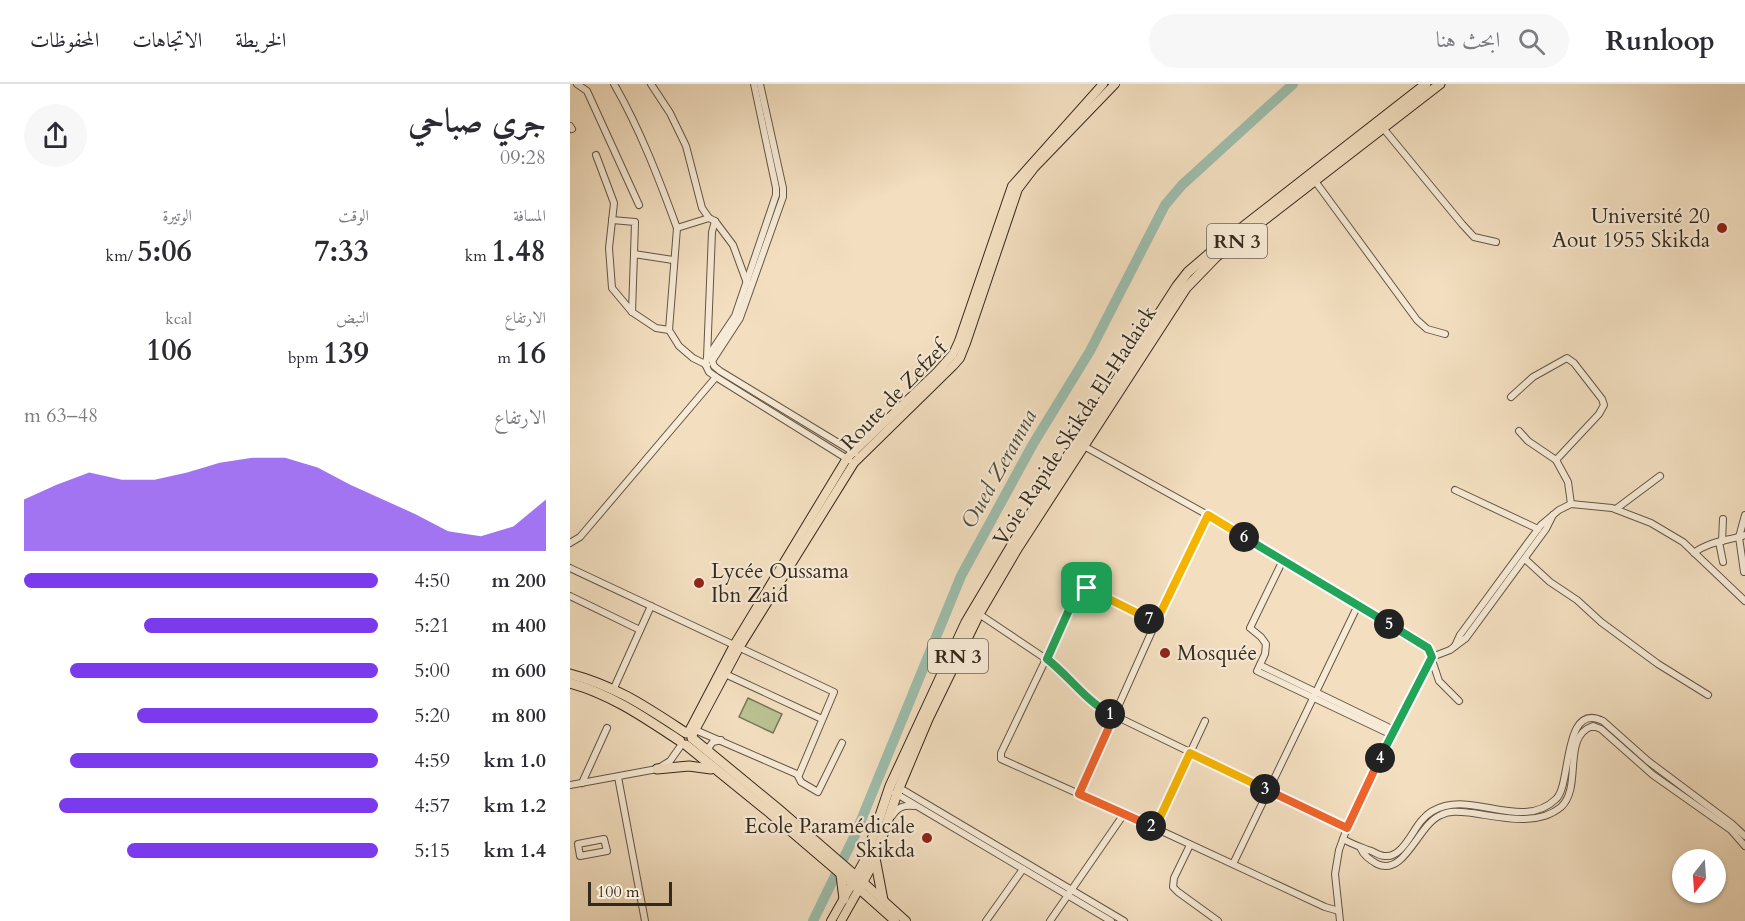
<!DOCTYPE html>
<html lang="ar">
<meta charset="utf-8">
<style>
body{margin:0;font-family:Cardo,Amiri,serif;background:#f7f7f7;color:#2b2b33;direction:rtl;height:100vh;display:flex;flex-direction:column;font-size:22px;white-space:nowrap}
*{box-sizing:border-box;margin:0}
p{font-size:20px;color:#7c7c81}
.icon{flex:none;width:33px;height:33px;fill:none;stroke:currentColor;stroke-width:2;stroke-linecap:round;stroke-linejoin:round}
.map{position:relative;flex:1;overflow:hidden;direction:ltr}
.drawer{display:flex;flex-direction:column;background:#fff;width:570px}
.drawer>*{flex:none}
.needle{width:39px;rotate:197deg}
.buttons{position:absolute;left:1102px;top:765px;display:grid;gap:12px}
.buttons a{display:grid;place-items:center;width:54px;height:54px;border-radius:50%;background:#fff;box-shadow:0 2px 4px #0004;font-size:30px}
.scale{position:absolute;left:18px;bottom:15px;width:84px;box-sizing:border-box;padding-left:6px;border:3px solid #33291d;border-top:0;font-size:16px;line-height:21px;white-space:nowrap;color:#33291d;-webkit-text-stroke:4px #f7ead6;paint-order:stroke}
.pin{position:absolute;display:grid;place-items:center;width:51px;height:51px;color:#fff;margin:-26px;border-radius:12px;box-shadow:0 3px 9px #0006}
.km{position:absolute;width:30px;height:30px;margin:-15px;border-radius:50%;background:#222;color:#fff;font-size:16px;line-height:30px;text-align:center}
.round{display:grid;place-items:center;flex:none;width:63px;height:63px;border-radius:32px;background:#f7f7f7}
.head{display:flex;align-items:center;justify-content:space-between;height:102px;padding:0 24px}
h1{font-size:33px;font-weight:800;line-height:45px}
.figures{display:grid;grid-template-columns:repeat(3,1fr);gap:9px;height:102px;padding:6px 24px}
.figures div{display:grid;align-content:center}
.figures b{font-size:30px;font-weight:800}
.figures small{font-size:16px;font-weight:400}
.figures p{font-size:16px}
.chart{height:168px;padding:12px 24px}
.chart p{display:flex;justify-content:space-between}
.chart svg{width:100%;height:108px;margin-top:6px;fill:#7c3aed;opacity:.7}
ul{padding:0 24px;list-style:none;font-size:20px}
li{display:grid;grid-template-columns:96px 72px 1fr;align-items:center;height:45px}
li i{height:15px;border-radius:8px;background:#7c3aed}
header{display:flex;align-items:center;gap:36px;box-sizing:border-box;height:84px;padding:0 30px;background:#fff;border-bottom:2px solid #e1e1e2}
header strong{font-size:28px}
nav{display:flex;gap:33px;margin-inline-start:auto;font-size:21px}
.search{width:420px;height:54px;background:#f7f7f7;display:flex;align-items:center;gap:15px;box-sizing:border-box;padding:0 21px;border-radius:33px;color:#7c7c81;font-size:22px}
main{display:flex;flex:1;min-height:0}
.map>svg:first-child{display:block}
</style>
<header>
<strong>Runloop</strong>
<div class="search"><svg class="icon" aria-label="search" viewBox="0 0 24 24"><circle cx="10" cy="10" r="6"/><path d="M15 15l6 6"/></svg>ابحث هنا</div>
<nav><a>الخريطة</a><a>الاتجاهات</a><a>المحفوظات</a></nav>
</header>
<main>
<div class="map">
<svg width="1175" height="837" viewBox="0 0 1175 837">
<rect width="100%" height="100%" fill="#f3dfc0"/>
<filter id="stains"><feTurbulence type="fractalNoise" baseFrequency=".00333" numOctaves="4"/><feColorMatrix values="0 0 0 0 .2 0 0 0 0 .09 0 0 0 0 .02 0 0 0 .5 -.17"/></filter>
<radialGradient id="worn" r=".72"><stop offset=".6" stop-color="#630" stop-opacity="0"/><stop offset="1" stop-color="#630" stop-opacity=".3"/></radialGradient>
<polygon fill="#bbc292" stroke="#777658" stroke-width="1.5" points="178,614 212,630 203,649 169,633"/>
<g fill="none" stroke-linecap="round" stroke-linejoin="round">
<polyline stroke="#9dbdac" stroke-width="10" points="243,837 285,751 391,492 463,360 520,267 595,121 612,101 723,0"/>
<defs>
<g id="minor">
<polyline points="7,0 17,7 69,121"/>
<path d="M44,0C70,45 89,95 107,144"/>
<polyline points="81,0 100,29 116,62 132,124 139,134 145,137 163,161 177,199"/>
<polyline points="184,0 206,104 206,111 165,232 137,274 135,280 139,288 146,293 279,376"/>
<polyline points="190,0 213,104 213,113 170,234 142,277 144,282 150,287 285,369"/>
<polyline points="0,42 2,45"/>
<polyline points="813,44 892,140 904,153 926,158"/>
<polyline points="26,71 44,119 39,164 42,204 62,228"/>
<polyline points="745,97 847,236 857,245 875,250"/>
<polyline points="42,136 65,138 64,170"/>
<polyline points="99,246 86,244 62,228 64,170 103,176"/>
<polyline points="137,274 142,148 145,137"/>
<polyline points="137,281 123,274 109,262 99,246 107,144 139,134"/>
<polyline points="941,313 963,293 997,274 1004,279 1032,315 1034,321 1029,330 986,376"/>
<polyline points="949,347 958,357 986,376 998,398 1001,420"/>
<polyline points="512,361 643,434 858,564 869,597 889,617"/>
<polyline points="885,406 968,445"/>
<polyline points="1046,425 1090,392"/>
<polyline points="1152,457 1153,435"/>
<polyline points="1149,458 1153,478"/>
<polyline points="0,459 10,453 146,293"/>
<path d="M1124,469C1139,457 1157,457 1175,451"/>
<polyline points="955,475 980,498 1007,516 1031,538 1088,580 1138,611"/>
<polyline points="713,476 680,544 691,553 696,560 695,570 687,587 822,651"/>
<polyline points="0,484 264,608 229,691 123,645"/>
<polyline points="1174,488 1169,453 1175,431"/>
<polyline points="0,512 70,546"/>
<polyline points="409,530 482,579 510,608 531,625 777,744"/>
<polyline points="586,538 520,504 514,504 509,506 431,669 431,675 585,744 755,823 769,827"/>
<polyline points="885,562 890,551 971,441 989,426 1001,420 1042,424 1081,439 1113,458 1175,517"/>
<polyline points="690,581 824,646"/>
<polyline points="153,589 252,635"/>
<polyline points="44,604 81,522"/>
<polyline points="140,670 139,663 143,658 151,656"/>
<polyline points="227,690 231,698 248,708 272,659"/>
<polyline points="48,693 75,837"/>
<polyline points="12,699 37,644"/>
<polyline points="0,701 87,685 100,677 112,660"/>
<polyline points="328,703 554,837"/>
<polyline points="325,709 541,837"/>
<polyline points="509,710 586,538 638,431"/>
<path d="M322,732C328,723 333,721 344,722"/>
<polyline points="585,744 635,637"/>
<polygon points="34,755 37,767 10,772 8,760"/>
<path d="M773,755C782,760 788,762 798,766C804,767 808,772 815,772C832,774 842,747 852,736C858,729 867,724 875,722C911,713 955,745 986,715C1002,701 992,617 1033,637L1078,677L1162,740L1175,752"/>
<polyline points="620,761 604,794 603,803 608,808 648,837"/>
<path d="M791,765C794,772 800,776 807,780C835,793 848,740 871,731C881,726 892,728 902,729C930,733 967,743 991,723C1013,703 991,652 1023,642L1031,645L1083,691L1161,746L1175,762"/>
<polyline points="663,780 788,521"/>
<polyline points="416,837 453,785"/>
<polyline points="480,837 554,730"/>
<polyline points="770,837 765,790 769,766 777,744 822,651 862,573 880,566 896,554 976,445 983,431"/>
</g>
<g id="major">
<polyline points="118,649 164,561 277,374 367,288 383,270 389,257 442,102 533,0"/>
<polyline points="122,652 169,564 284,379 383,282 390,274 396,259 448,105 464,84 545,0"/>
<polyline points="293,798 336,837"/>
<polyline points="261,837 282,800"/>
<polyline points="271,837 289,805 325,837"/>
</g>
<g id="highway">
<path d="M0,590C46,602 76,623 116,649"/>
<path d="M0,599C41,610 75,634 110,657"/>
<polyline points="122,654 207,724 289,795"/>
<polyline points="116,661 200,729 289,805 303,779 329,704 358,635 409,530 447,465 616,204 646,173 870,0"/>
<polyline points="87,685 119,682 141,685"/>
<polyline points="305,774 313,816"/>
<polyline points="271,791 274,815"/>
<polyline points="282,800 295,776 320,702 396,538 464,424 607,202 618,188 647,163 856,0"/>
</g>
</defs>
<use href="#minor" stroke="#635646" stroke-width="8"/>
<use href="#major" stroke="#33291d" stroke-width="10"/>
<use href="#highway" stroke="#33291d" stroke-width="11"/>
<use href="#minor" stroke="#f7ead6" stroke-width="6"/>
<use href="#major" stroke="#f3dfc0" stroke-width="8"/>
<use href="#highway" stroke="#f3dfc0" stroke-width="9"/>
</g>
<g fill="none" stroke-linecap="round" stroke-linejoin="round">
<defs>
<path id="split-1" d="M517,504L511,505L507,508L477,575C499,592 515,616 540,630"/>
<polyline id="split-2" points="540,630 544,632 509,710 581,742"/>
<polyline id="split-3" points="581,742 585,744 620,669 695,705"/>
<polyline id="split-4" points="695,705 777,744 810,674"/>
<polyline id="split-5" points="810,674 862,573 858,564 819,540"/>
<polyline id="split-6" points="674,453 819,540"/>
<polyline id="split-7" points="579,535 586,538 638,431 674,453"/>
<polyline id="split-8" points="517,504 579,535"/>
</defs>
<use href="#split-1" stroke="#fff" stroke-width="12"/>
<use href="#split-2" stroke="#fff" stroke-width="12"/>
<use href="#split-3" stroke="#fff" stroke-width="12"/>
<use href="#split-4" stroke="#fff" stroke-width="12"/>
<use href="#split-5" stroke="#fff" stroke-width="12"/>
<use href="#split-6" stroke="#fff" stroke-width="12"/>
<use href="#split-7" stroke="#fff" stroke-width="12"/>
<use href="#split-8" stroke="#fff" stroke-width="12"/>
<use href="#split-1" stroke="#22a559" stroke-width="8"/>
<use href="#split-2" stroke="#f0652b" stroke-width="8"/>
<use href="#split-3" stroke="#f5b400" stroke-width="8"/>
<use href="#split-4" stroke="#f0652b" stroke-width="8"/>
<use href="#split-5" stroke="#22a559" stroke-width="8"/>
<use href="#split-6" stroke="#22a559" stroke-width="8"/>
<use href="#split-7" stroke="#f5b400" stroke-width="8"/>
<use href="#split-8" stroke="#f5b400" stroke-width="8"/>
</g>
<g fill="#8f2418" stroke="#f7ead6" stroke-width="2">
<circle cx="1152" cy="144" r="6"/>
<circle cx="129" cy="499" r="6"/>
<circle cx="595" cy="569" r="6"/>
<circle cx="357" cy="754" r="6"/>
</g>
<g text-anchor="middle" dominant-baseline="central" stroke-width="4.5" stroke-linejoin="round" paint-order="stroke">
<g fill="#f7ead6" stroke="#6e6354" stroke-width="1.5">
<rect x="637" y="140" width="60" height="34" rx="4.5"/>
<rect x="358" y="555" width="60" height="34" rx="4.5"/>
</g>
<g font-size="20" font-weight="bold" fill="#33291d">
<text x="667" y="157">RN 3</text>
<text x="388" y="572">RN 3</text>
</g>
<g font-size="21" fill="#33291d" stroke="#f7ead6" text-anchor="end">
<text x="1140" y="132">Université 20<tspan x="1140" dy="24">Aout 1955 Skikda</tspan></text>
<text x="141" y="487" text-anchor="start">Lycée Oussama<tspan x="141" dy="24">Ibn Zaid</tspan></text>
<text x="607" y="569" text-anchor="start">Mosquée</text>
<text x="345" y="742">Ecole Paramédicale<tspan x="345" dy="24">Skikda</tspan></text>
</g>
<g font-size="21" fill="#33291d" stroke="#f7ead6">
<text transform="translate(324 312) rotate(-46)">Route de Zefzef</text>
<text transform="translate(505 342) rotate(-57)">Voie Rapide Skikda El-Hadaiek</text>
</g>
<g font-size="22" font-style="italic" fill="#4e4e41" stroke="#f7ead6">
<text transform="translate(429 385) rotate(-61)">Oued Zeramna</text>
</g>
</g>
<rect width="100%" height="100%" filter="url(#stains)"/>
<rect width="100%" height="100%" fill="url(#worn)"/>
</svg>
<div class="buttons">
<a><svg class="needle" viewBox="-14 -14 28 28"><path d="M0-13l5 13h-10z" fill="#e53935"/><path d="M0 13l5-13h-10z" fill="#7c7c81"/></svg></a>
</div>
<div class="scale">100 m</div>
<div class="pin" style="left:517px;top:504px;background:#1e9e55"><svg class="icon" aria-label="arrive" viewBox="0 0 24 24"><path d="M6 21V4h12l-3 4 3 4H6"/></svg></div>
<b class="km" style="left:540px;top:630px">1</b>
<b class="km" style="left:581px;top:742px">2</b>
<b class="km" style="left:695px;top:705px">3</b>
<b class="km" style="left:810px;top:674px">4</b>
<b class="km" style="left:819px;top:540px">5</b>
<b class="km" style="left:674px;top:453px">6</b>
<b class="km" style="left:579px;top:535px">7</b>
</div>
<section class="drawer">
<div class="head"><div><h1>جري صباحي</h1><p>09:28</p></div><a class="round"><svg class="icon" aria-label="share" viewBox="0 0 24 24"><path d="M12 15V3M7 8l5-5 5 5M5 13v7h14v-7"/></svg></a></div>
<div class="figures">
<div><p>المسافة</p><b>1.48<small> km</small></b></div>
<div><p>الوقت</p><b>7:33</b></div>
<div><p>الوتيرة</p><b>5:06<small> /km</small></b></div>
</div>
<div class="figures">
<div><p>الارتفاع</p><b>16<small> m</small></b></div>
<div><p>النبض</p><b>139<small> bpm</small></b></div>
<div><p>kcal</p><b>106</b></div>
</div>
<div class="chart"><p><span>الارتفاع</span>48–63 m</p>
<svg viewBox="0 0 160 44" preserveAspectRatio="none"><path d="M0 44V23L10 17L20 12L30 15L40 15L50 12L60 8L70 6L80 6L90 10L100 17L110 23L120 29L130 36L140 38L150 34L160 23V44z"/></svg>
</div>
<ul>
<li><b>200 m</b>4:50<i style="width:100%"></i></li>
<li><b>400 m</b>5:21<i style="width:66%"></i></li>
<li><b>600 m</b>5:00<i style="width:87%"></i></li>
<li><b>800 m</b>5:20<i style="width:68%"></i></li>
<li><b>1.0 km</b>4:59<i style="width:87%"></i></li>
<li><b>1.2 km</b>4:57<i style="width:90%"></i></li>
<li><b>1.4 km</b>5:15<i style="width:71%"></i></li>
</ul>
</section>
</main>
